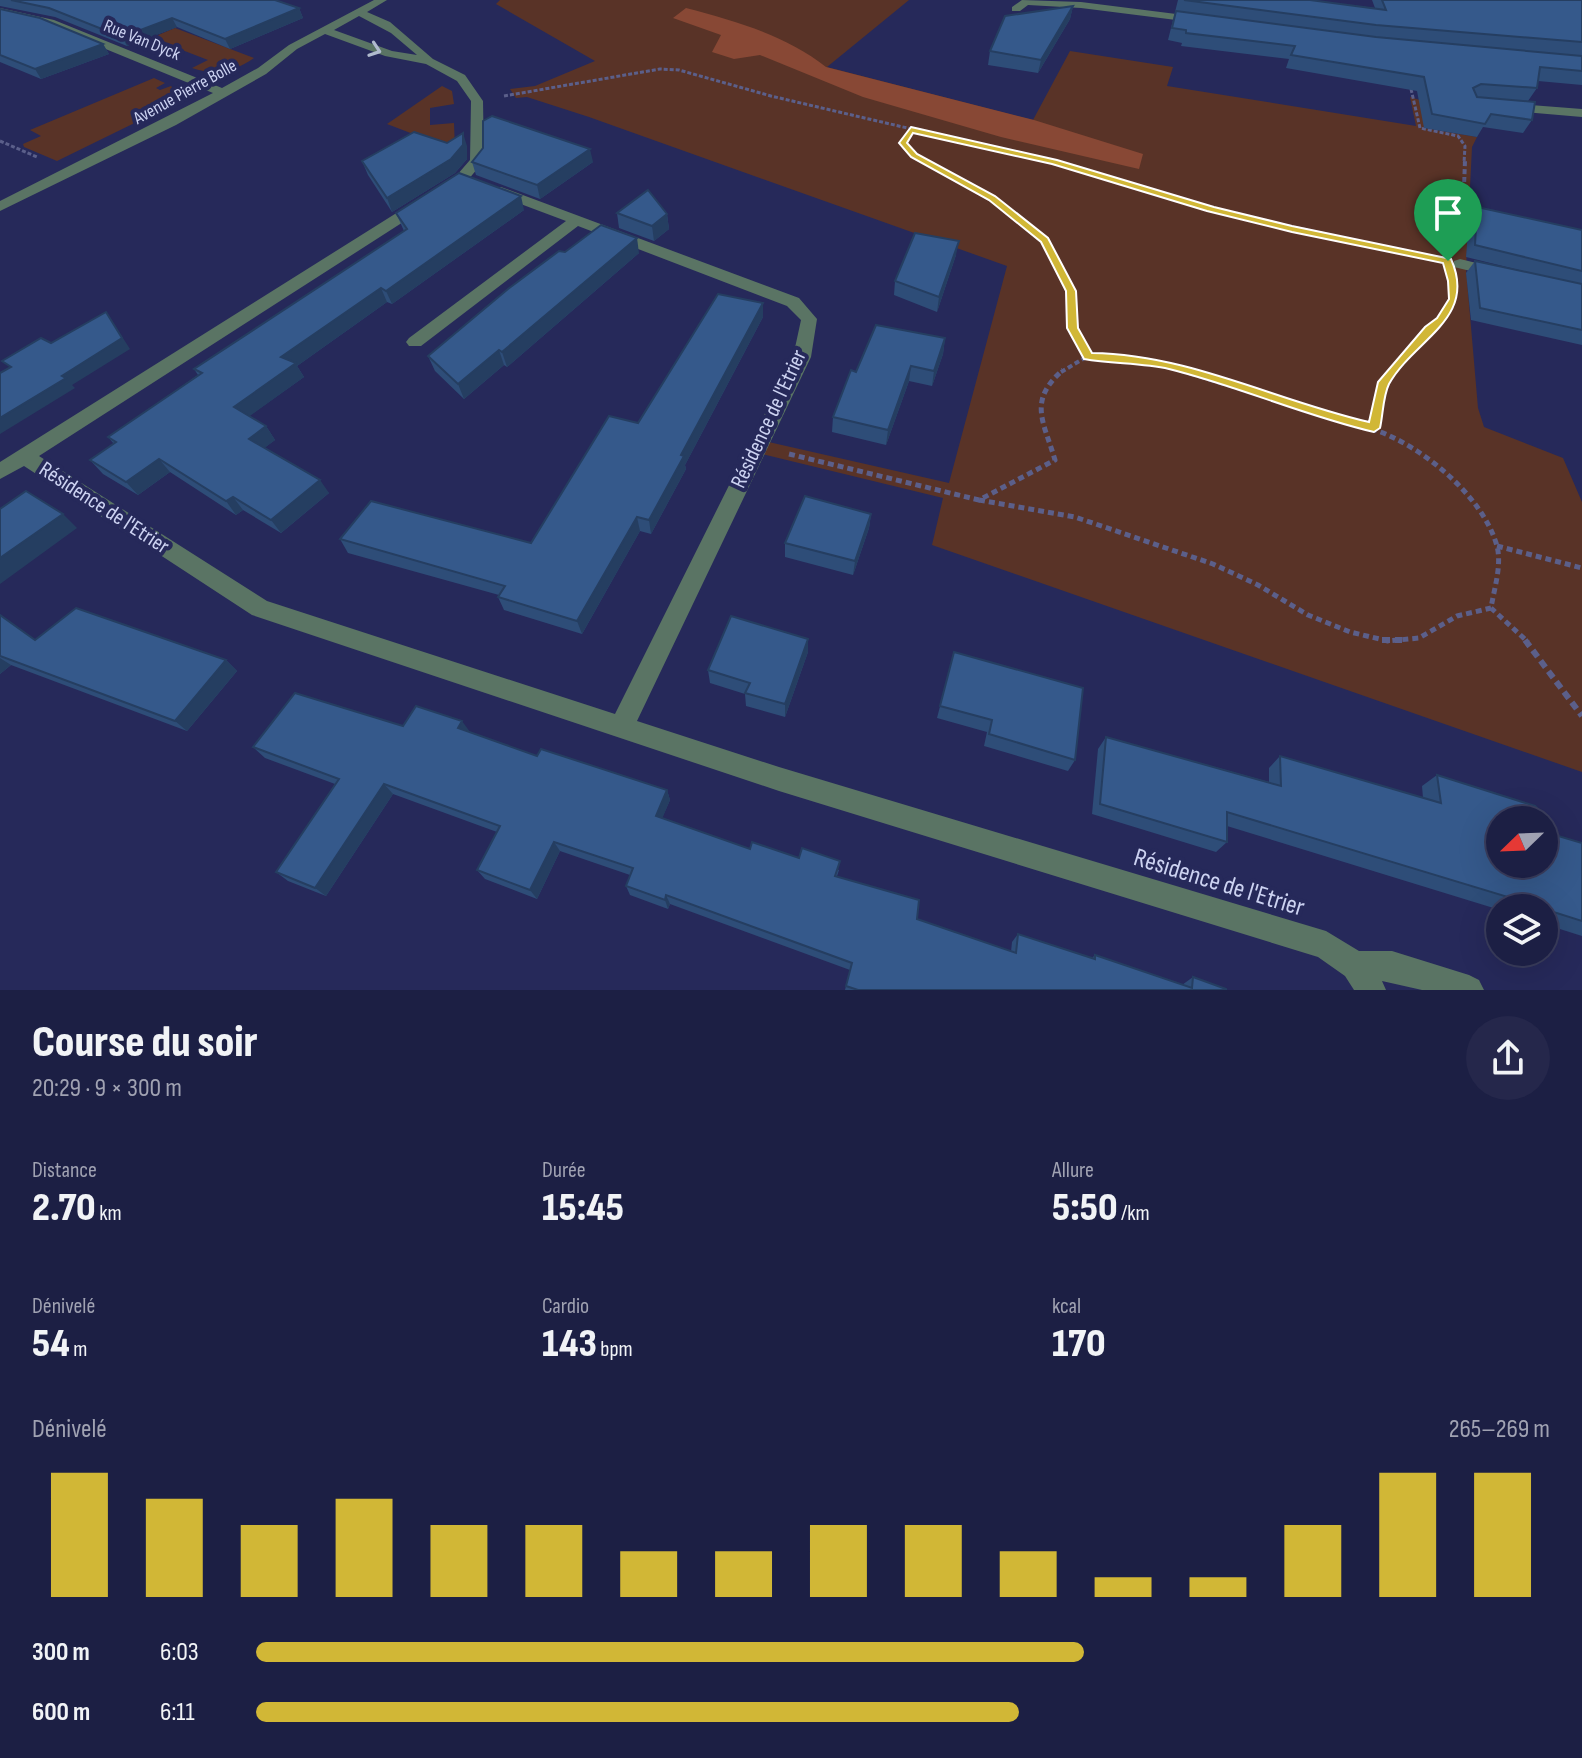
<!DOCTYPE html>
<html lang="fr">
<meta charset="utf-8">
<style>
body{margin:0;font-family:"Sofia Sans Condensed",sans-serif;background:#25274b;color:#f1f3f6;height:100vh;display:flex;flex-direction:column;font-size:30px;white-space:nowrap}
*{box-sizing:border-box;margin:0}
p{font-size:26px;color:#a0a2b2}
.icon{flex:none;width:44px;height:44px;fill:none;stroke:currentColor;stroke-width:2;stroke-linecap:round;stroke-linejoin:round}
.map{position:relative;height:990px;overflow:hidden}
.drawer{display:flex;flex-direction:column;background:#1c1f44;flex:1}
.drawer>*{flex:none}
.needle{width:52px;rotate:247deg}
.controls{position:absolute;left:1486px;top:806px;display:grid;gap:16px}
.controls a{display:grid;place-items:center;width:72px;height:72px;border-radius:50%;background:#1c1f44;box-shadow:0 8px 32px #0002,0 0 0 2px #3a3d5d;font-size:40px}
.pin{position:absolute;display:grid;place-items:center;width:68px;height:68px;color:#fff;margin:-82px -34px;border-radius:50% 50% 50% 0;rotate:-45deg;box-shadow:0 0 8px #0007}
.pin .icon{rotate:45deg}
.round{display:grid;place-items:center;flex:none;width:84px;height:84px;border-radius:42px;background:#25274b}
.overview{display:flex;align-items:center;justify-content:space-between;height:136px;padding:0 32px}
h1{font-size:44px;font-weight:800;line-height:60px}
.metrics{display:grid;grid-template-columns:repeat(3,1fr);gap:12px;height:136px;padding:8px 32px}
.metrics div{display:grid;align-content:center}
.metrics b{font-size:40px;font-weight:800}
.metrics small{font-size:22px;font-weight:400}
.metrics p{font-size:22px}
.chart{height:224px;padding:16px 32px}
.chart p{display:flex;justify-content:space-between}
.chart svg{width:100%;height:144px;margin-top:8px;stroke:#d1b736;stroke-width:6}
ul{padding:0 32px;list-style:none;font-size:26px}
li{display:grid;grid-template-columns:128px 96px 1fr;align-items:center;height:60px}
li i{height:20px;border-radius:10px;background:#d1b736}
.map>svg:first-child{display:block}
</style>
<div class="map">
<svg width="1582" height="990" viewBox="0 0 1582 990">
<rect width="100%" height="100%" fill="#26295a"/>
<g fill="#593327">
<polygon points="500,0 909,0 827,67 1033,120 1070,51 1173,67 1167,86 1416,126 1410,97 1420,100 1425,128 1477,137 1472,147 1466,269 1478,408 1484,427 1563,458 1582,502 1582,772 932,545 943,498 754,452 760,440 949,483 1007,266 589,117 527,97 516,98 510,89 535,86 595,61 496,4"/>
<path d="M175,28L254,58C234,72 215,76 192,68L208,60L151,38Z"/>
<polygon points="154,78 165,83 156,88 160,90 171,86 176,92 173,102 159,111 57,161 24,147 23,144 41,136 30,130"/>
<polygon points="442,86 452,91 454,104 430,108 430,125 454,123 455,150 387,124"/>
</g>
<path fill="#884835" d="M686,8C735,21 786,35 826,67L1034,120L1143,154L1139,169L1001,137L863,97L760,55L734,59L712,52L721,35L673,18Z"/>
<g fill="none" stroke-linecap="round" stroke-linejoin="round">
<g stroke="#5b5f8a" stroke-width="3" stroke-dasharray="4 2" stroke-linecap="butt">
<polyline points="1411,89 1420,128 1458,136 1465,146 1464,163"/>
<polyline points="504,96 660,69 679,70 771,96 1056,163"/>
<polyline points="911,130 903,143 914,155 928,163"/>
<polyline points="0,141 37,157"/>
</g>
<g stroke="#5b5f8a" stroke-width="4" stroke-dasharray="5 3" stroke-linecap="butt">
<polyline points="924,161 992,198 1045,240 1071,291 1073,328 1088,356 1146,362 1188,372"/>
<polyline points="1048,161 1210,209 1432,258"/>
<polyline points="1462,238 1465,161"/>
<polyline points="1061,372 1088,356"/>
<polyline points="1391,372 1445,314 1454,289"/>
</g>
<g stroke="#5b5f8a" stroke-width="5" stroke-dasharray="6 4" stroke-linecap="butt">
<path d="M1180,370L1375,430C1422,446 1483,496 1497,546C1502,566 1494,589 1491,608L1528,642"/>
<polyline points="1374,428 1381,389 1393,370"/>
<path d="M789,454L979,500L1055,460C1044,422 1027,401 1063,370"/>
<polyline points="979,500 1075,517 1213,564 1258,585 1308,615 1350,632 1388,641 1419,638 1457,616 1491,608"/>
<polyline points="1497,546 1582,568"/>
</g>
<g stroke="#5b5f8a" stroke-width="6" stroke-dasharray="8 5" stroke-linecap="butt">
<polyline points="1382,640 1402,640"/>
<polyline points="1525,640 1582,716"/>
</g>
<g fill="#5a7464" fill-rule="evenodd">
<path d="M374,0H387L367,12L390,22L433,59L465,75L483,101L484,161L467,181L39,456L267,601L615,714L793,357L801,320L787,306L578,226L421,346H409L406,342L409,338L566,221L491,193V187H501L799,298L817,319L811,357L637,721L779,767L1326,931L1359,951H1392L1469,975L1479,980L1484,990H1422L1382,981L1386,990H1354L1345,976L1318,957L779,791L252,615L24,466L0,479V462L457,175L470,160L471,101L457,81L426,64L385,56L325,34L297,49L266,74L176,125L0,211V201L213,93L47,25L0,14V8L54,20L222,88L258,68L289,45ZM359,16L391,33L417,55L392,51L334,30Z"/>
<polygon points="1022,0 1081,2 1200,17 1205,20 1200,23 1081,8 1028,5 1020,11 1012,11 1012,7"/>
<polygon points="1506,103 1582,109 1582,117 1502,110 1502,104"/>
<polygon points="1460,259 1501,269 1503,272 1495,277 1454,267 1454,261"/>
</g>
</g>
<g fill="#2e4d78">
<polygon points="0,0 275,0 299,8 303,18 230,49 177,27 127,46 55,17 0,6"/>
<polygon points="1178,0 1310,0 1375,8 1372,0 1582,0 1582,85 1538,81 1537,88 1528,101 1532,120 1523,133 1483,127 1477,137 1424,128 1417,91 1286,68 1289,59 1181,46 1182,43 1168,40"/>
<polygon points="1073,6 1070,19 1038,73 988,65 990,51"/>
<polygon points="0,9 103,44 109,54 41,79 0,62"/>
<polygon points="447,143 467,146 467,159 455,173 392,212 368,175 362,161"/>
<polygon points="472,162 593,162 540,199 476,175"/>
<polygon points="1477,207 1582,230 1582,345 1471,320 1466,273 1475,261 1535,274 1466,257 1469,219"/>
<polygon points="524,210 392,304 387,302 297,366 304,377 249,416 266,426 275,440 264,448 329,493 281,533 243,510 236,515 170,472 138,495 103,474 90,460 114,444 108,437 198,375 194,369 404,231 396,213"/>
<polygon points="617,213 667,214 669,229 654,241 619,228"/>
<polygon points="565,252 639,253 507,367 504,365 464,399 435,371 428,356"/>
<polygon points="956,255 937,312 894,295 895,281"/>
<polygon points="763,303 763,317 685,465 686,469 651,534 640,531 582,634 504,610 498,597 499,595 348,553 340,539 531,543 638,423"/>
<polygon points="945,338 943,354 932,386 909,381 886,445 832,432 833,417 856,372"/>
<polygon points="871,514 869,528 853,575 785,557 785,543"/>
<polygon points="0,615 35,640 226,660 237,671 187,731 11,665 0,674"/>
<polygon points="808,652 785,717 746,706 745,694 710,683 708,670"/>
<polygon points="954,652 1075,760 1068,771 984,746 987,732 937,718"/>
<polygon points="403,726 537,756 667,790 670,800 662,818 750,849 799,858 839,870 837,876 917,919 1011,952 1012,942 1018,934 1092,958 1095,955 1182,985 1193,977 1226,990 845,990 850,970 670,904 668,909 630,895 626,886 630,875 560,851 537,899 485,879 477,870 497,832 393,794 326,896 288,881 276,872 335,784 265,758 253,747"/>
<polygon points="1106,737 1269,782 1269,768 1280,756 1423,798 1422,786 1437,775 1548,833 1582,843 1582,936 1544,924 1544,908 1500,908 1500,910 1227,826 1227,842 1216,852 1092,814 1098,749"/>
</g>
<g fill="#253e61">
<polygon points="1073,6 1070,19 1038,73 1041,60"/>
<polygon points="299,8 303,18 230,49 225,39"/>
<polygon points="172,18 177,27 127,46 122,37"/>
<polygon points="103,44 109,54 41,79 35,69"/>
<polygon points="463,133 467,146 467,159 455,173 392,212 387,198"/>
<polygon points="590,149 593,162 540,199 537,185"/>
<polygon points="521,196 524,210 392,304 386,291"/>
<polygon points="667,214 669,229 654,241 652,226"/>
<polygon points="637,238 639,253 507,367 502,352"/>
<polygon points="959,241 956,255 937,312 939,297"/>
<polygon points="381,288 387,302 297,366 304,377 243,421 234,407 281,357"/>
<polygon points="763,303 763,317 685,465 686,469 651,534 649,520 681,455"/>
<polygon points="106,312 130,349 72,385 75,388 0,434 0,418 62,376"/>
<polygon points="945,338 943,354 932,386 934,371"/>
<polygon points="499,350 504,365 464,399 458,384"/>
<polygon points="911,366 909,381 886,445 888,430"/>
<polygon points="266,426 275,440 258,453 249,439"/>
<polygon points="159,459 170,472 138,495 126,482"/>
<polygon points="320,480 329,493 281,533 271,520"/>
<polygon points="233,497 243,510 236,515 226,501"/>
<polygon points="63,514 77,528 0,584 0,558"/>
<polygon points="871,514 869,528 853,575 855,561"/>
<polygon points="637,517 640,531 582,634 577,621"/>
<polygon points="808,639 808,652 785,717 785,704"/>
<polygon points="0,658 11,665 0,674"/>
<polygon points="226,660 237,671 187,731 175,721"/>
<polygon points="462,721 470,732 458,728"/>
<polygon points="384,784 393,794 326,896 315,888"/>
<polygon points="667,790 670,800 659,826 656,816"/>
<polygon points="554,842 560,851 537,899 530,890"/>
<polygon points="666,895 670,904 668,909 665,900"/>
</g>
<g fill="#35598b" stroke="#253e61" stroke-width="2" fill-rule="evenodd">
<polygon points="11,0 275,0 299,8 225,39 172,18 122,37 49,8"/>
<polygon points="1184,0 1310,0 1386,10 1382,0 1582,0 1582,42 1376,25"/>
<polygon points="1073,6 1041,60 990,51 1005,16"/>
<polygon points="0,9 40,18 103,44 35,69 0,55"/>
<polygon points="1176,11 1376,37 1582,56 1582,71 1540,67 1537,88 1481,84 1473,88 1477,97 1535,102 1532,120 1491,114 1485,124 1432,114 1424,77 1291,55 1295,46 1186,33 1186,30 1172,28"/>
<polygon points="492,116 590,149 537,185 472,162 483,148 483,121"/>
<polygon points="414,132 447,143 463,133 463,145 451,159 387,198 362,161"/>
<polygon points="459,173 521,196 386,291 381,288 281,357 296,363 234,407 266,426 249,439 320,480 271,520 233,497 226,501 159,459 126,482 90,460 116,442 108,437 202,373 194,369 407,229 396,213"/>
<polygon points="648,190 667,214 652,226 617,213"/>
<polygon points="1477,207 1582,230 1582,271 1475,245"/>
<polygon points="601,225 637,238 502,352 499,350 458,384 428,356 508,289 559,251 565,252"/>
<polygon points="915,233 959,241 939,297 895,281"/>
<polygon points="1475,261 1582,284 1582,330 1480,308"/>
<polygon points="718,294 763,303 681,455 684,456 649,520 637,517 577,621 498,597 505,586 340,539 371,501 531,543 609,416 638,423"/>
<polygon points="106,312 122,338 62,376 66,378 0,418 0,373 11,367 2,361 41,338 51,343"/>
<polygon points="876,325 945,338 934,371 911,366 888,430 833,417 851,370 856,372"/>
<polygon points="26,491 63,514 0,558 0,509"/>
<polygon points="805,496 871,514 855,561 785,543"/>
<polygon points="76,608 226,660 175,721 0,656 0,615 35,640"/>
<polygon points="731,616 808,639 785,704 745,693 750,683 708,670"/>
<polygon points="954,652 1083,688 1075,760 989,734 992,720 940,706"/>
<polygon points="295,693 403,726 416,706 462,721 458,728 537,756 541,749 667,790 656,816 750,849 752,842 799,858 802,848 840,861 835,876 919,900 917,919 1016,953 1018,934 1095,959 1095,955 1192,988 1193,977 1226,989 1226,990 858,990 846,986 852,963 666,895 665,900 626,886 633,868 554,842 530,890 477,870 500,826 384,784 315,888 276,872 339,779 253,747"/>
<path d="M1106,737L1281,786L1280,756L1441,803L1437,775L1535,806L1544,815L1548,833L1582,843V921L1544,909V908L1227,812V842L1100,804ZM1500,820H1544V864H1500Z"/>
</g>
<defs><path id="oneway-chevron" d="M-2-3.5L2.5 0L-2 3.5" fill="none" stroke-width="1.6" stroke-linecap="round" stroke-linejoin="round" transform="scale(2)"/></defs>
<use stroke="#b0bace" href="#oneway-chevron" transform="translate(375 50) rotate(19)"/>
<path fill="#d1b736" stroke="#fff" stroke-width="2" fill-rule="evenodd" d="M911,127L1057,160L1214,207L1292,226L1451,259C1478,319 1414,339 1389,384C1383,396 1383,415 1380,428L1374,432C1305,416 1238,386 1169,369C1141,363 1112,364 1084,359L1067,328L1066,291L1041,242L989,200L911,157L899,143ZM913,133L1052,164L1207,211L1292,232L1443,263L1448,281L1449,299L1437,318L1425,327L1378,382L1369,422C1277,401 1188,354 1092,353L1078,328L1076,291L1048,238L995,196L917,154L907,143Z"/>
<g text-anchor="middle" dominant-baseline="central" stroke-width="8" stroke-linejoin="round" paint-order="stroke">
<g font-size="18" fill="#ccd2f1" stroke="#26295a">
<text transform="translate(142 40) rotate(22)">Rue Van Dyck</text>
<text transform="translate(185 92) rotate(-29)">Avenue Pierre Bolle</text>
</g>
<g font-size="22" fill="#ccd2f1" stroke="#26295a">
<text transform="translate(769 419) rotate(-65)">Résidence de l'Etrier</text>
<text transform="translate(104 508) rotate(33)">Résidence de l'Etrier</text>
</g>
<g font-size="26" fill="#ccd2f1" stroke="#26295a">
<text transform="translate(1219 883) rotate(17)">Résidence de l'Etrier</text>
</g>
</g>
</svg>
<div class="controls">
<a><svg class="needle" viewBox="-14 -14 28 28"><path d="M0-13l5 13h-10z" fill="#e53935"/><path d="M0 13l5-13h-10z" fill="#a0a2b2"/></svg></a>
<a><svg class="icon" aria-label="layers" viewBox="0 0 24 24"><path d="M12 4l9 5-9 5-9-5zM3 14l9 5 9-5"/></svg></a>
</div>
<div class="pin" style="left:1448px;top:261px;background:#1e9e55"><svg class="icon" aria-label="arrive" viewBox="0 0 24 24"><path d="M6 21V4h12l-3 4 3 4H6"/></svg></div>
</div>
<section class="drawer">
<div class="overview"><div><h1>Course du soir</h1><p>20:29 · 9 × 300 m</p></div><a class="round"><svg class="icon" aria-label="share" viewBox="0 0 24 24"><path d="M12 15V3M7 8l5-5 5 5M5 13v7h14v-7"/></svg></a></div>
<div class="metrics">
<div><p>Distance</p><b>2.70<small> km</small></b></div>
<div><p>Durée</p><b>15:45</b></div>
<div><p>Allure</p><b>5:50<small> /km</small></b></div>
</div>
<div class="metrics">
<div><p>Dénivelé</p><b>54<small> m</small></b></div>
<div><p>Cardio</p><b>143<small> bpm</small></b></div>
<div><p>kcal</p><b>170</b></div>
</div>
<div class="chart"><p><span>Dénivelé</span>265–269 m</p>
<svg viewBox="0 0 160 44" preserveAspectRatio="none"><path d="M5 44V6M15 44V14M25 44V22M35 44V14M45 44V22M55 44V22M65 44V30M75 44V30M85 44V22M95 44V22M105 44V30M115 44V38M125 44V38M135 44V22M145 44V6M155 44V6"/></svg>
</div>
<ul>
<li><b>300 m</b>6:03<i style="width:64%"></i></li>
<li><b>600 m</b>6:11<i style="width:59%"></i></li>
</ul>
</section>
